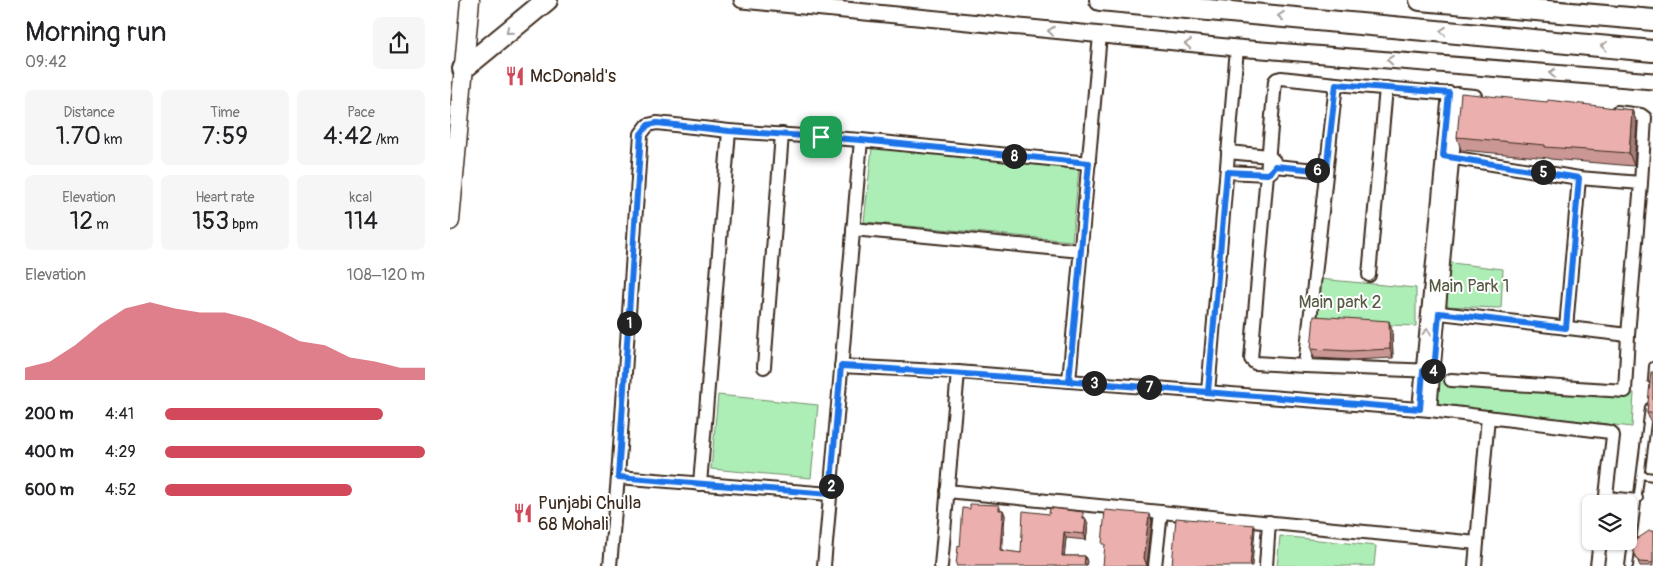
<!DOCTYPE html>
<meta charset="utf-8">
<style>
body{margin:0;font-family:Pangolin,sans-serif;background:#f6f6f6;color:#202124;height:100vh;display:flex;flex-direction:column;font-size:19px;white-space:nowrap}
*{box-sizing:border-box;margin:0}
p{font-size:16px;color:#757577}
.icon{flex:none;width:28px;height:28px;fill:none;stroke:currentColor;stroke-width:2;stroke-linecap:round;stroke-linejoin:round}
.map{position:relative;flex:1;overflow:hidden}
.side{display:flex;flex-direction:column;background:#fff;width:450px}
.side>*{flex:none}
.buttons{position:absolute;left:1132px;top:495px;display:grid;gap:10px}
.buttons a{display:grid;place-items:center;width:55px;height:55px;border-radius:8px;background:#fff;box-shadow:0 1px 4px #0004;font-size:25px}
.pin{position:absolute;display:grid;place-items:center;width:42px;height:42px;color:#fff;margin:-21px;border-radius:10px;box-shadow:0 2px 8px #0006}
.km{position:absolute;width:25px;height:25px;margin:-12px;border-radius:50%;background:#222;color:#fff;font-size:14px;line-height:25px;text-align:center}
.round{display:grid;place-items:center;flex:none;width:52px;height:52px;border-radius:8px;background:#f6f6f6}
.headline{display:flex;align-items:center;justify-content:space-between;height:85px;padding:0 25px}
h1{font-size:28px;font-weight:600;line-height:38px}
.stats{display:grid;grid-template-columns:repeat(3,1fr);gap:8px;height:85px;padding:5px 25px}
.stats div{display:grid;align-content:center;border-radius:8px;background:#f6f6f6;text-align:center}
.stats b{font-size:25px;font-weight:600}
.stats small{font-size:14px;font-weight:400}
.stats p{font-size:14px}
.chart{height:140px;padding:10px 25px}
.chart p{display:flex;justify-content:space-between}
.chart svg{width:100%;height:90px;margin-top:5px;fill:#d1495b;opacity:.7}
ul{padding:0 25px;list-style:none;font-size:16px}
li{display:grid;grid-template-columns:80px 60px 1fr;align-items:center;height:38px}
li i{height:12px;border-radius:6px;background:#d1495b}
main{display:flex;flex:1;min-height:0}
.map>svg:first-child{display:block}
</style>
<main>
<section class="side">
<div class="headline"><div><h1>Morning run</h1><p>09:42</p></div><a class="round"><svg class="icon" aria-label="share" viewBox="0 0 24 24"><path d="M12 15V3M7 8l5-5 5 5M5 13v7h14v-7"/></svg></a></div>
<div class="stats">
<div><p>Distance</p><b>1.70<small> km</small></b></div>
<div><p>Time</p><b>7:59</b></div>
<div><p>Pace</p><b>4:42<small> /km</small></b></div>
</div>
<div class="stats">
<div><p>Elevation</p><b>12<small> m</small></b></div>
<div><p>Heart rate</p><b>153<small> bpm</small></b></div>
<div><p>kcal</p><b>114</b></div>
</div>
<div class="chart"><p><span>Elevation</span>108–120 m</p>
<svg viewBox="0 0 160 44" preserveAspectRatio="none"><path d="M0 44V38L10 35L20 27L30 17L40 9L50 6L60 9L70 11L80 11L90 14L100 19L110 25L120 27L130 33L140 35L150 38L160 38V44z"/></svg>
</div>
<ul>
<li><b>200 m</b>4:41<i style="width:84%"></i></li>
<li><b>400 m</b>4:29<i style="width:100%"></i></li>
<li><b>600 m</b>4:52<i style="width:72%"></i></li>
</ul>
</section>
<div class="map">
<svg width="1203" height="566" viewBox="0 0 1203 566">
<rect width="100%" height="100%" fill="#fff"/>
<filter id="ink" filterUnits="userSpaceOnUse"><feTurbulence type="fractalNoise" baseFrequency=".02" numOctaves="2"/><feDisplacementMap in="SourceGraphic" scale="10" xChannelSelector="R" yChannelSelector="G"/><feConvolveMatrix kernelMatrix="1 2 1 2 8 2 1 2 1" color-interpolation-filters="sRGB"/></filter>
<g filter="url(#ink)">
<g fill="#adeeb7" stroke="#748c6a">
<polygon points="422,148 629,168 622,241 414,222"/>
<polygon points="993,262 1053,269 1051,308 991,306"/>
<polygon points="869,279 966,288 966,326 864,322"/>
<polygon points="986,376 1184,393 1182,427 984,404"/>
<polygon points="268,395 368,405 361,478 261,469"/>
<polygon points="830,536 926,546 924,566 827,566"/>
</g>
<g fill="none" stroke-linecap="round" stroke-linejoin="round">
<defs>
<g id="service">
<polyline points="1202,380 1203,366"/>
<polyline points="1191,475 1203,477"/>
<polyline points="1156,495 1189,498"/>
<polyline points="1179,566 1199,407"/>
</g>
<g id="minor">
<polyline points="1167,112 1191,115 1195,118 1191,183"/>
<polyline points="993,156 1129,178 1191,183 1178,335 1175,391 1001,380"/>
<polyline points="825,166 876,171"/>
<path d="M777,172L817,174C824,171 825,168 824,161L819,156L778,152"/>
<polyline points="403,229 631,251"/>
<polyline points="919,275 936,88"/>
<polyline points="982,312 1178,335"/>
<polyline points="1116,328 1129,178"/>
<polyline points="391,366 508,372 980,410 1160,432 1162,433 1163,436 1155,504"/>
<polyline points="855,366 805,363 801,359 825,81 827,79 831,78 886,84"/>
<polyline points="314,367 332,134"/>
<polyline points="984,371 855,366 886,84 1025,96"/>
<polyline points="619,381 650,35"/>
<polyline points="758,392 787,48"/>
<polyline points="969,409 999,93"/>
<polyline points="980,410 1008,94"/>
<polyline points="168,477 380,494"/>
<polyline points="250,484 279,131"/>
<polyline points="497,491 1027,543"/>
<polyline points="160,566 168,477 191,134 198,125 207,123 279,131 411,140 639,163"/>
<polyline points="374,566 411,140"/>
<polyline points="491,566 508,372"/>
<polyline points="705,566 711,512"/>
<polyline points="816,566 819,522"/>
<polyline points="1025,566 1038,417"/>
<polyline points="1147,566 1150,541"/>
</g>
<polyline id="tertiary" points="292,0 787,48 1203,81"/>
<polyline id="secondary" points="0,221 20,0"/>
<g id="primary">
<polyline points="650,0 1203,51"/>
<polyline points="970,0 1203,20"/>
<polyline points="13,69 97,0"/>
</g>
</defs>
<use href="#service" stroke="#3b2a1e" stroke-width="10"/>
<use href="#minor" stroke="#3b2a1e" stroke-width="16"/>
<use href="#tertiary" stroke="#3b2a1e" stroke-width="19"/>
<use href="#secondary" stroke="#3b2a1e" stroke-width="21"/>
<use href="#primary" stroke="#3b2a1e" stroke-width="24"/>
<use href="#service" stroke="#fff" stroke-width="6"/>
<use href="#minor" stroke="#fff" stroke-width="12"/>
<use href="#tertiary" stroke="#fff" stroke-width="15"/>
<use href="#secondary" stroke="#fff" stroke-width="18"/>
<use href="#primary" stroke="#fff" stroke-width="20"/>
</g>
<g fill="#ca9795" stroke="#3b2a1e">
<polygon points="1097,102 1182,110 1187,123 1184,166 1100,159 1099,158 1011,150 1007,137"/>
<polygon points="942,330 943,358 904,360 864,358 861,349"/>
<polygon points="1203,372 1203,425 1202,425 1197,413"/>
<polygon points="549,505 551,510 553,510 555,515 552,551 571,553 599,514 635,517 635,518 638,524 636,540 616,538 614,556 635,556 637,562 510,547"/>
<polygon points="1203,531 1203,566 1190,566 1183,550"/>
</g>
<g fill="#a47b79" stroke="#3b2a1e">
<polygon points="1182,110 1187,123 1184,166 1179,153"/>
<polygon points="939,321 942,330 943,358 940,349"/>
<polygon points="553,510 555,515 552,555 550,550"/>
<polygon points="699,514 702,521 697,565 694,558"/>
<polygon points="636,519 638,524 636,540 634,534"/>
<polygon points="804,525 805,530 802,566 800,566"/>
<polygon points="614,532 616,538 614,561 612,556"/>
<polygon points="635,556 637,562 636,566 634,566"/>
</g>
<g fill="#ebb0ad" stroke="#3b2a1e">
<polygon points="1011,93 1097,102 1098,100 1182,110 1179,153 1095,147 1095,145 1007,137"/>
<polygon points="864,316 939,321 940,349 900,351 861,349"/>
<polygon points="1201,372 1203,372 1203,413 1197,413"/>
<polygon points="520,504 549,505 549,510 553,510 550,550 571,553 573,511 599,514 600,508 633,512 633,518 636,519 634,534 614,532 612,556 635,556 634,566 506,566 508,546 510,547 513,508 520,509"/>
<polygon points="655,510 699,514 694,558 697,566 653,566 655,544 652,544"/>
<polygon points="726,518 804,525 800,566 722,566"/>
<polygon points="1199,531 1203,531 1203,563 1189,562 1183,550 1184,541"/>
</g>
<defs><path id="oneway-chevron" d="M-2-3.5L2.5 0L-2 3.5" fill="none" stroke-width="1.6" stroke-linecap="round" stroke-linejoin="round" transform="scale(1.25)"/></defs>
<g stroke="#a79f9a">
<use href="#oneway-chevron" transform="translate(831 16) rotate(-175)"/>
<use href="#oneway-chevron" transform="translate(59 31) rotate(140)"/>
<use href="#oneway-chevron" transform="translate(601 31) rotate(-174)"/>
<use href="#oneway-chevron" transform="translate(993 31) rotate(-175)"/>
<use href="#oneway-chevron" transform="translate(738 44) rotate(-175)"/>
<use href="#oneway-chevron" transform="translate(1154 46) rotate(-175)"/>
<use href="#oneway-chevron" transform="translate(940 60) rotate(-176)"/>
<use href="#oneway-chevron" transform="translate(1102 73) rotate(-176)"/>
<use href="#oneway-chevron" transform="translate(977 332) rotate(-85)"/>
</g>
</g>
<g fill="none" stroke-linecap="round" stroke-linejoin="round" filter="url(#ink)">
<defs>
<path id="route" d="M371,137L279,131L207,123L198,125L191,134L168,477L380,494L391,366C584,377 777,394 970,409L973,371H984L989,313L1116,328L1129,178L993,156L999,93L886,84L876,171L825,166L821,172L817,174L777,172L758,392L619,381L639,163L411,140L371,137"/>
</defs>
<use href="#route" stroke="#fff" stroke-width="10"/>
<use href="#route" stroke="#1a73e8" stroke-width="6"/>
</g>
<defs>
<symbol id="restaurant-bare" viewBox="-9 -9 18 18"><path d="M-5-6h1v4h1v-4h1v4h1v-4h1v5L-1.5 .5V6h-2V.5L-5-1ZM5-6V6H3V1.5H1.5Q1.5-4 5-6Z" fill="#d1495b" stroke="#fff" stroke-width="2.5" paint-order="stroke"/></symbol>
</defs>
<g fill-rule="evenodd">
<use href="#restaurant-bare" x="51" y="62" width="28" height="28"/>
<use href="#restaurant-bare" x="59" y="499" width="28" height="28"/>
</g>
<g text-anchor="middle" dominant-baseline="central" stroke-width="4" stroke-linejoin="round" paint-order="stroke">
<g font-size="18" fill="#3b2a1e" stroke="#fff" text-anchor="start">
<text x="80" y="76">McDonald's</text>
<text x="88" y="503">Punjabi Chulla<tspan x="88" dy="21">68 Mohali</tspan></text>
</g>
<g font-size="18" fill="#585b44" stroke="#fff">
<text x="1019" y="286">Main Park 1</text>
<text x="890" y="302">Main park 2</text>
</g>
</g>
</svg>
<div class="buttons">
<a><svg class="icon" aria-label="layers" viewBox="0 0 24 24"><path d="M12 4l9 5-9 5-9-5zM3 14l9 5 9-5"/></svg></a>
</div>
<div class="pin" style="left:371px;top:137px;background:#1e9e55"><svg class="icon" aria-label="arrive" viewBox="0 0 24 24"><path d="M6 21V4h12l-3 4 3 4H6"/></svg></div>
<b class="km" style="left:179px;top:323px">1</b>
<b class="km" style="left:381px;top:486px">2</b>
<b class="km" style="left:644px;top:383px">3</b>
<b class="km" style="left:983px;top:371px">4</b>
<b class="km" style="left:1093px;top:172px">5</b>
<b class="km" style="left:867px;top:170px">6</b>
<b class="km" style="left:699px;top:387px">7</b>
<b class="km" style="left:564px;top:156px">8</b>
</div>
</main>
